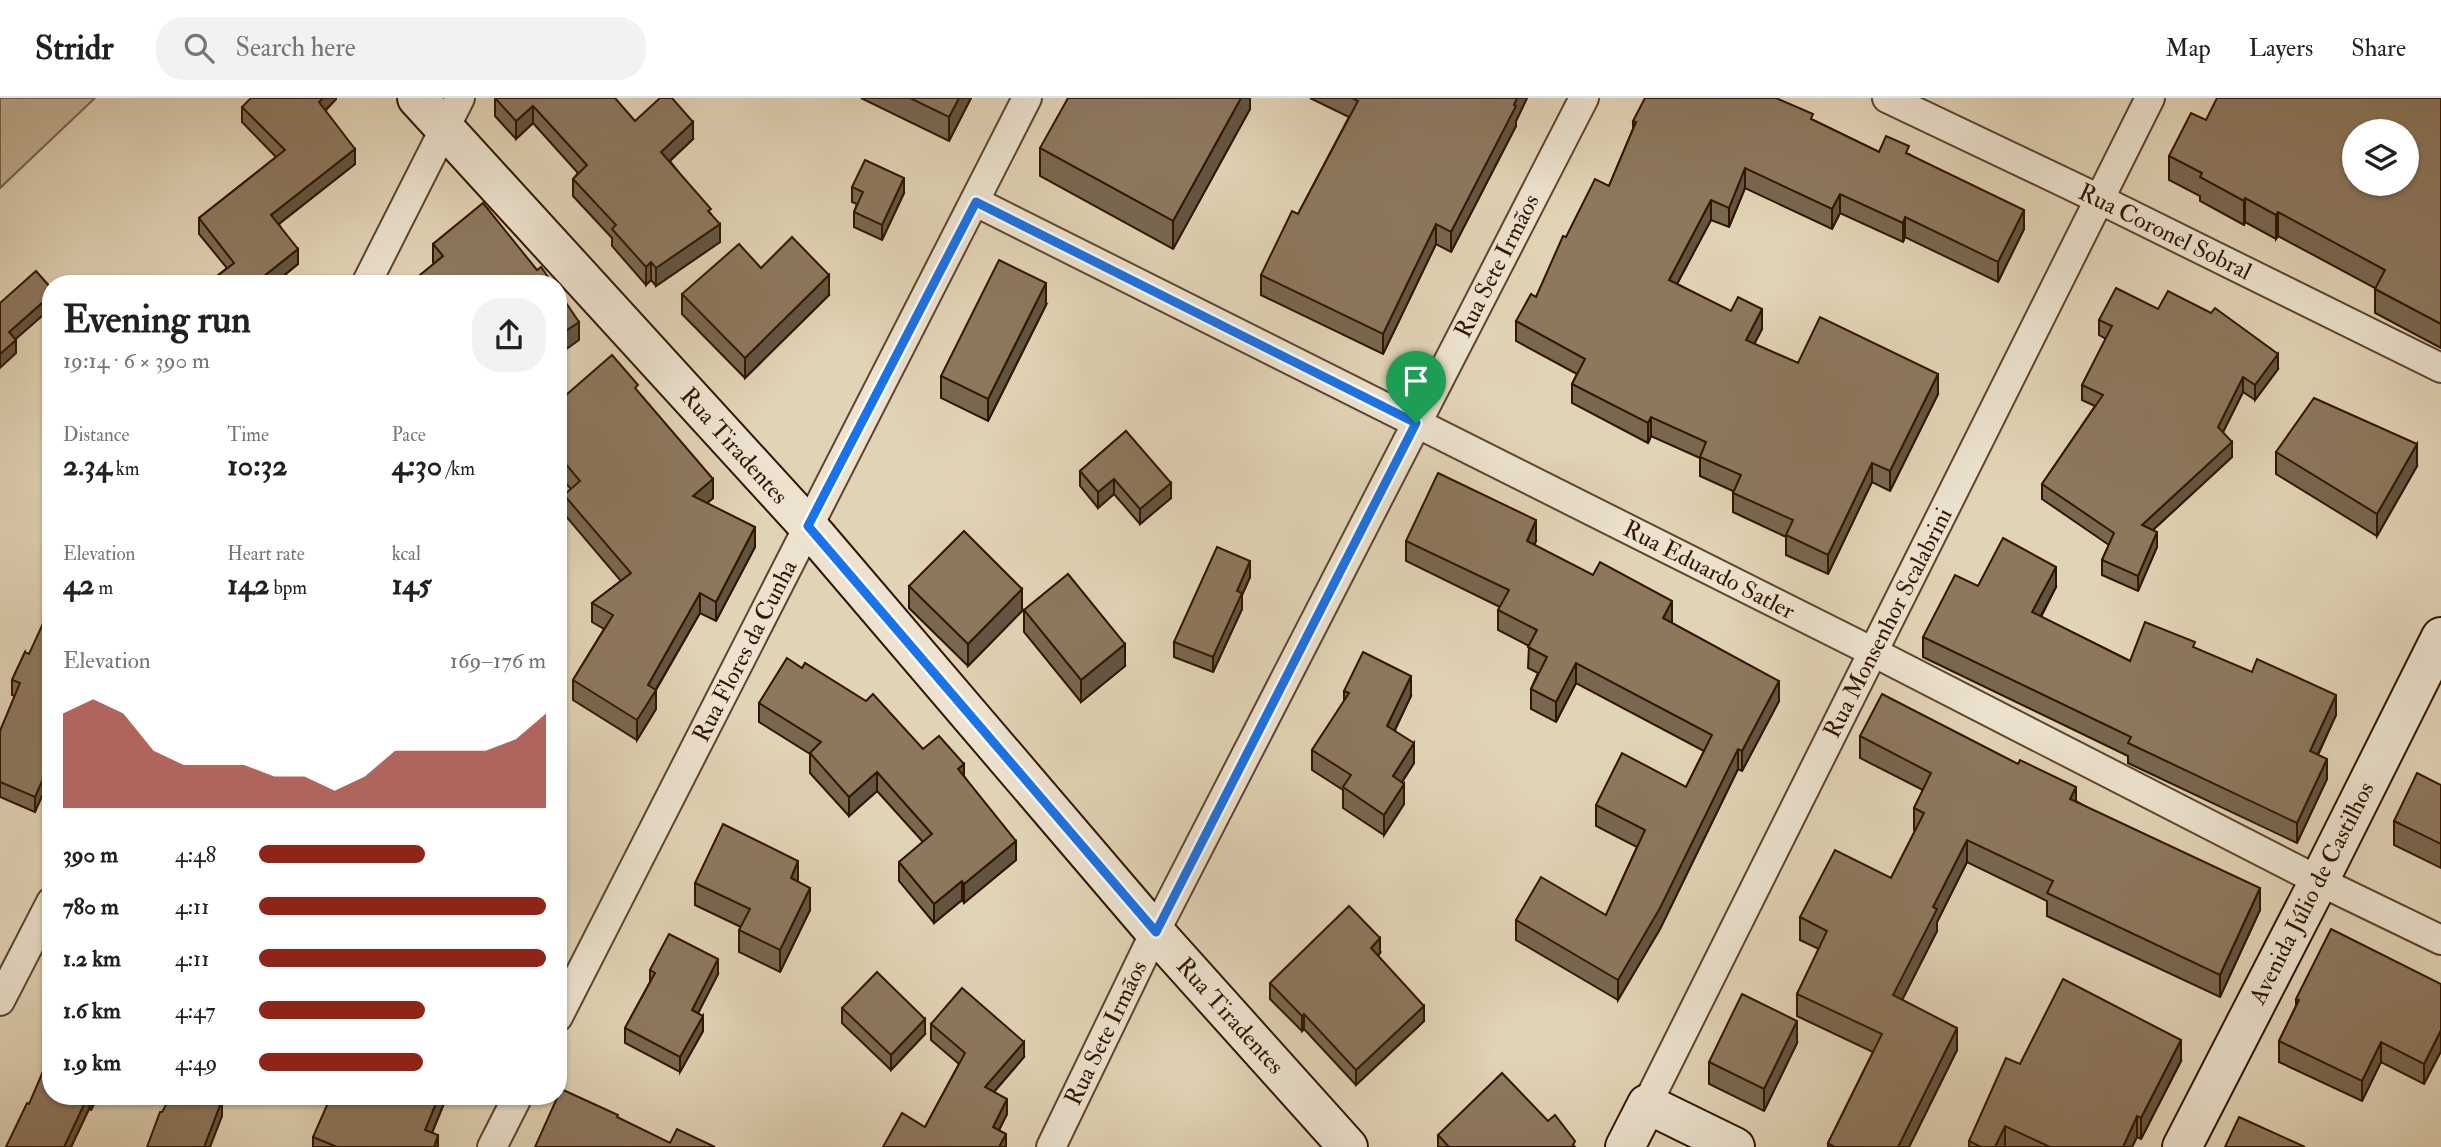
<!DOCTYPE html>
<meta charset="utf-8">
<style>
body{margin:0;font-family:"IM FELL Double Pica",serif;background:#f2f2f2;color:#202124;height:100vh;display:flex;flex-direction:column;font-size:26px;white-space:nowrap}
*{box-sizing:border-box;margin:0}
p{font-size:23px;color:#757577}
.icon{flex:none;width:38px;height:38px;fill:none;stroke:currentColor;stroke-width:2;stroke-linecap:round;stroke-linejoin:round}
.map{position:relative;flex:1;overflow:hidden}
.drawer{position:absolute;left:42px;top:177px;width:525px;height:830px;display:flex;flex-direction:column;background:#fff;border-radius:28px;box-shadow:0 2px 5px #0004}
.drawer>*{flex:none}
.fabs{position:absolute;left:2342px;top:21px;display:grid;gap:14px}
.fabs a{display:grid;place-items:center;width:77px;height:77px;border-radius:50%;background:#fff;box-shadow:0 2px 5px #0004;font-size:35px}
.pin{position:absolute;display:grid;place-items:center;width:60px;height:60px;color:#fff;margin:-72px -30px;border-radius:50% 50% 50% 0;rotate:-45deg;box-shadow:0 0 7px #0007}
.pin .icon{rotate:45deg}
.round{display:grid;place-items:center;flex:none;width:74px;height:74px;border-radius:28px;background:#f2f2f2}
.headline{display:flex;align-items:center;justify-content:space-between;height:119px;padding:0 21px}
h1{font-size:38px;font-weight:700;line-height:52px}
.stats{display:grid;grid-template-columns:repeat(3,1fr);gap:10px;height:119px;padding:7px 21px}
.stats div{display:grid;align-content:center}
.stats b{font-size:30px;font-weight:700}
.stats small{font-size:19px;font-weight:400}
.stats p{font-size:19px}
.chart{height:196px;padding:14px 21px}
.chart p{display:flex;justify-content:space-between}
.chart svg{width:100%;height:126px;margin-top:7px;fill:#8f2418;opacity:.7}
ul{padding:0 21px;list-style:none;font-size:23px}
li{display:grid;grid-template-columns:112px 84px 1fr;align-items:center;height:52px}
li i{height:18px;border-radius:9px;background:#8f2418}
header{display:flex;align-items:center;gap:42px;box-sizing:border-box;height:98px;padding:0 35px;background:#fff;border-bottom:2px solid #e0e0e0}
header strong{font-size:33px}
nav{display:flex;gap:38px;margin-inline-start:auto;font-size:24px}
.search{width:490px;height:63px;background:#f2f2f2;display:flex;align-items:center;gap:18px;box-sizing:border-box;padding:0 24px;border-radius:28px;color:#757577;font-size:26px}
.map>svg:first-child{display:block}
</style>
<header>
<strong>Stridr</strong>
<div class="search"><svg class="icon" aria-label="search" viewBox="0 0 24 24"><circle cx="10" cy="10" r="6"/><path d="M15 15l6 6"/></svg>Search here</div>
<nav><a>Map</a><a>Layers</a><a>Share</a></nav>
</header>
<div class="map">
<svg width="2441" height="1049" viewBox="0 0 2441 1049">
<rect width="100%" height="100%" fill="#e1d3b5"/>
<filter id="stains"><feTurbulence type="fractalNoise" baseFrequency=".00286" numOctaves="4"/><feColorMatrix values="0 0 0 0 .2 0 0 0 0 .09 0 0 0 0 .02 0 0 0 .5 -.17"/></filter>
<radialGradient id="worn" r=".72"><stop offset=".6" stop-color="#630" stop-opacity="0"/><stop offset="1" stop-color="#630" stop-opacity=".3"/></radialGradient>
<polygon fill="#c3b396" stroke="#7a644b" stroke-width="2" points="0,0 95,0 0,90"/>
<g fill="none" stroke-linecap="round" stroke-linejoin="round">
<defs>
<g id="street">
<polyline points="1887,0 2099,101 2441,270"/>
<polyline points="976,104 1873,554 2319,783 2441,842"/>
<polyline points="366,186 460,0"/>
<polyline points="0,903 51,804"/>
<polyline points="558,919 1027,0"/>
<polyline points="1647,1006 2150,0"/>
<polyline points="492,1049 518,998"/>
<polyline points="1051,1049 1155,834 1584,0"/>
</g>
<g id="secondary">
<polyline points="417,0 808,428 1155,834 1348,1049"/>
<polyline points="1625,1049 1647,1006 1735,1049"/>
<polyline points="2182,1049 2319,783 2441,539"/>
</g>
</defs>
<use href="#street" stroke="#5d452d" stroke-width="32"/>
<use href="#secondary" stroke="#311600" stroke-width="42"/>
<use href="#street" stroke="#ece2cf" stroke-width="28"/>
<use href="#secondary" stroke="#ece2cf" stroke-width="38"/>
</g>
<g fill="#796751" stroke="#311600" stroke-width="2">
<polygon points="336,0 336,1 325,13 355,66 279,126 298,166 274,186 207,186 227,170 199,136 199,120 276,59 242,24 242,9"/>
<polygon points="495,0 635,23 693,41 670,63 711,116 720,144 656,188 651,182 646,187 612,148 612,140 573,98 573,81 578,75 533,25 516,41 495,18"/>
<polygon points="861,0 971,0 949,43"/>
<polygon points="1250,0 1250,11 1173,151 1040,78 1040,50"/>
<polygon points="1310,0 1527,0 1516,23 1516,28 1451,154 1436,146 1383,256 1261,197 1261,177 1298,116 1349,19"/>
<polygon points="2441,0 2441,250 2375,215 2375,190 2278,138 2276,141 2245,124 2244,127 2200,103 2200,98 2169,82 2169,58 2206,22"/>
<polygon points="1813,22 1879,54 1909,56 2024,131 1998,184 1905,139 1903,144 1840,115 1832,131 1745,90 1729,129 1711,122 1677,186 1762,231 1754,246 1798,265 1938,296 1890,393 1872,384 1828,476 1786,457 1786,439 1733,414 1733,393 1700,378 1700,360 1651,338 1648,345 1572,305 1572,286 1577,276 1516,243 1516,223 1536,199 1566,139 1609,88 1633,31 1633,23"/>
<polygon points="852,89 904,95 882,142 854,129 854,114 857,106 852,104"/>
<polygon points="433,146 537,172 434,166 433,164"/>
<polygon points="761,170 829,197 745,280 682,216 682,196"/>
<polygon points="1046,207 988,323 941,300 941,278"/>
<polygon points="2099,222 2278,271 2255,302 2243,294 2223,334 2232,359 2153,432 2157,449 2138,493 2102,477 2102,462 2109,447 2042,401 2042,386 2095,308 2082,302 2082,287 2106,241 2099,237"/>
<polygon points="638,294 713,400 707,405 755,449 716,523 700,515 656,592 656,611 637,642 573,602 573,582 604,531 592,524 592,505 621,483 564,416 564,397 571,391 558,377 558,304"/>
<polygon points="1126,333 1171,400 1140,426 1114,396 1098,410 1080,388 1080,373"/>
<polygon points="2276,354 2417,368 2377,438 2276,376"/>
<polygon points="1406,443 1536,443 1534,447 1672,523 1671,525 1779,603 1742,673 1738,671 1660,831 1618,902 1516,842 1516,822 1606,817 1637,749 1596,728 1596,707 1686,689 1704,653 1576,585 1556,624 1531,611 1531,591 1538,575 1528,570 1529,548 1498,532 1498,512 1500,509 1406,463"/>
<polygon points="1250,479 1242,497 1242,511 1213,574 1174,559 1174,544"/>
<polygon points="909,488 1022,513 968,568 909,510"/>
<polygon points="1978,488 2056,489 2041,519 2130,563 2195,550 2336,617 2318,657 2327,681 2297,745 2128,665 2128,658 1923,559 1923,539"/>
<polygon points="1024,512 1125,568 1081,604 1024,534"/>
<polygon points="25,554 50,652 35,714 0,699 0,633 15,598 12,597 12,582"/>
<polygon points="1344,593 1411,598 1395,632 1414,665 1402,684 1404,706 1384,737 1343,710 1343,692 1312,672 1312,652 1344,604"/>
<polygon points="759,605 923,651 964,678 1016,762 964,805 962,802 934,825 899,783 899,764 923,744 877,693 849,718 810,675 810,656 759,624"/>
<polygon points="1860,638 2076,703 2260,812 2220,899 2047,818 2047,803 1967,764 1937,824 1937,833 1902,902 1957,952 1909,1049 1828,1049 1828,1045 1873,954 1797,918 1797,896 1819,851 1800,842 1800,819 1891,780 1915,733 1914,732 1914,710 1923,692 1860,660"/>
<polygon points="2441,687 2441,770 2394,747 2394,723"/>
<polygon points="798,784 810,812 780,874 739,854 739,832 741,829 695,807 695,785"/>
<polygon points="1380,855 1378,858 1424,923 1356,987 1304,931 1302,933 1270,901 1270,885"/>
<polygon points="650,872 718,876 698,915 703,933 680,974 625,945 625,930 650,884"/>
<polygon points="2441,886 2441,953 2424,986 2381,964 2362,1003 2279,964 2279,943 2296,908 2296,901"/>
<polygon points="842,910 925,936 891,972 842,925"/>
<polygon points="931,926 1024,959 994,994 1007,1016 999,1032 1006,1049 925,1029 959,966 931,942"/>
<polygon points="1797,945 1764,1013 1709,986 1709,964"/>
<polygon points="2181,963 2141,1041 2137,1039 2132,1049 1969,1049 1969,1043 2020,966"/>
<polygon points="51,998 98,998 91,1012 89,1011 71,1049 6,1049 29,1006"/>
<polygon points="361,998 447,998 432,1035 438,1049 313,1049 313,1039 359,1004"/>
<polygon points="1548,1023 1575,1049 1438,1049 1438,1037"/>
</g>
<g fill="#635442" stroke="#311600" stroke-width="2">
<polygon points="323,0 336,0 336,1 319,19 319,4"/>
<polygon points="959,0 971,0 949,43 949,19"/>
<polygon points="1241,0 1250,0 1250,11 1173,151 1173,123"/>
<polygon points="1517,0 1527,0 1516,23 1516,28 1451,154 1451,134"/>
<polygon points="533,8 533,25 516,41 516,23"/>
<polygon points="693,24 693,41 661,71 661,54"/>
<polygon points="355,51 355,66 271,132 271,117"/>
<polygon points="1745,70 1745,90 1729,129 1729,110"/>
<polygon points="904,80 904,95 882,142 882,127"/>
<polygon points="1840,96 1840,115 1832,131 1832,111"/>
<polygon points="2245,100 2245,124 2244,127 2244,103"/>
<polygon points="1711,102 1711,122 1669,201 1669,182"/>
<polygon points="2024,112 2024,131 1998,184 1998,164"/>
<polygon points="2278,114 2278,138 2276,141 2276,117"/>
<polygon points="1905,119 1905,139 1903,144 1903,125"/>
<polygon points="720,126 720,144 656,188 656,170"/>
<polygon points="1436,126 1436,146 1383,256 1383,236"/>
<polygon points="298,151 298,166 273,186 254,186"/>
<polygon points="651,164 651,182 646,187 646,169"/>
<polygon points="829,177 829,197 745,280 745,260"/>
<polygon points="1046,185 1046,207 988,323 988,301"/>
<polygon points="51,197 51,210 9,247 9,234"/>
<polygon points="1762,211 1762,231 1746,262 1746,242"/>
<polygon points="579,224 579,242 558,257 558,238"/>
<polygon points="16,242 16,255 0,270 0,256"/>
<polygon points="2278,256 2278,271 2255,302 2255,287"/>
<polygon points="1938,276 1938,296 1890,393 1890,373"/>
<polygon points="2243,279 2243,294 2218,344 2218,329"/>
<polygon points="1651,319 1651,338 1648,345 1648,325"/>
<polygon points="2232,344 2232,359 2142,442 2142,427"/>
<polygon points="2417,346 2417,368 2377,438 2377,416"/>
<polygon points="1872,365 1872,384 1828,476 1828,457"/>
<polygon points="713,381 713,400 693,417 693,398"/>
<polygon points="1114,381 1114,396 1098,410 1098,394"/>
<polygon points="1171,385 1171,400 1140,426 1140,411"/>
<polygon points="1536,422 1536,443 1527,463 1527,443"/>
<polygon points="755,429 755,449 716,523 716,504"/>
<polygon points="2157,434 2157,449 2138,493 2138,478"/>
<polygon points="1250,463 1250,479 1242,497 1242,511 1213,574 1213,559 1237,493"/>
<polygon points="2056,469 2056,489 2032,534 2032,514"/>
<polygon points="1022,491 1022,513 968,568 968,546"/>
<polygon points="700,495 700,515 652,598 656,592 656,611 637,642 637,622 648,587"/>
<polygon points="1672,503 1672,523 1663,541 1663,520"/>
<polygon points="1125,546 1125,568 1081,604 1081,582"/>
<polygon points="1576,565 1576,585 1556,624 1556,604"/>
<polygon points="1411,578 1411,598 1387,648 1387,628"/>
<polygon points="1779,583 1779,603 1742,673 1742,653"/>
<polygon points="2336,597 2336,617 2310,673 2310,653"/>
<polygon points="51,635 51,650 44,665 44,650"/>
<polygon points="1414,645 1414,665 1393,698 1393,678"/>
<polygon points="1738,651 1738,671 1660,831 1618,902 1618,882"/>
<polygon points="2327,661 2327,681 2297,745 2297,725"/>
<polygon points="51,663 51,678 35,714 35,699"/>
<polygon points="964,666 964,685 958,671"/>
<polygon points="877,674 877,693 849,718 849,699"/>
<polygon points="1404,686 1404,706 1384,737 1384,717"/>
<polygon points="2076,689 2076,711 2070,701"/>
<polygon points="1967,742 1967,764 1937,824 1937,833 1893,920 1893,897 1933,809"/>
<polygon points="1016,743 1016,762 964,805 964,786"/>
<polygon points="798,763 798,785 791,780"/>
<polygon points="962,783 962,802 934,825 934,806"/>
<polygon points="810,790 810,812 780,874 780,852"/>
<polygon points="2260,790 2260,812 2220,899 2220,877"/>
<polygon points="1380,840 1380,855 1371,865 1371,850"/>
<polygon points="718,861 718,876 692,927 692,912"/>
<polygon points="1424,908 1424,923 1356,987 1356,972"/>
<polygon points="1304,916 1304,931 1302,933 1302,918"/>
<polygon points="703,918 703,933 680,974 680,959"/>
<polygon points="925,921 925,936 891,972 891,957"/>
<polygon points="1797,923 1797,945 1764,1013 1764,991"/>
<polygon points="1957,930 1957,952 1909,1049 1898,1049"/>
<polygon points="2441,932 2441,953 2424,986 2424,966"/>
<polygon points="2181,942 2181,963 2141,1041 2141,1020"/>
<polygon points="1024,944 1024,959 985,1004 985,989"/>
<polygon points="2381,944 2381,964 2362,1003 2362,983"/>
<polygon points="88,998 89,1011 71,1049 64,1049"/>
<polygon points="91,998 98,998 91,1012"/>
<polygon points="439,998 447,998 426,1049 425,1032"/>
<polygon points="1007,1001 1007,1016 993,1044 993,1029"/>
<polygon points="222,1002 222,1018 210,1049 204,1049"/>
<polygon points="2137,1018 2137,1039 2132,1049 2123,1049"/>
<polygon points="2005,1028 2005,1049 1995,1049"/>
<polygon points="1006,1036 1006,1049 999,1049"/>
<polygon points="438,1037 438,1049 434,1049"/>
</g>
<g fill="#8d785e" stroke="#311600" stroke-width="2" fill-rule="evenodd">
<polygon points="251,0 323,0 319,4 355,51 271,117 298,151 254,186 207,186 234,165 199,120 285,52 242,9"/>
<polygon points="495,0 615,0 635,23 660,0 672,0 693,24 661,54 711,111 708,113 720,126 656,170 651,164 646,169 612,131 616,127 573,81 587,67 533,8 516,23"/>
<polygon points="910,0 959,0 949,19"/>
<polygon points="1068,0 1241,0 1173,123 1040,50"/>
<polygon points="1352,0 1517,0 1514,7 1516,8 1451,134 1436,126 1383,236 1261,177 1292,113 1298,116 1358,3"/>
<polygon points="1645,0 1776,0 1813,16 1811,21 1879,54 1886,38 1909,48 1906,55 2024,112 1998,164 1905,119 1903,125 1840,96 1832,111 1745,70 1729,110 1711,102 1669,182 1731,213 1738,199 1762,211 1746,242 1798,265 1820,219 1938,276 1890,373 1872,365 1828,457 1786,437 1793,422 1733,395 1741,377 1700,359 1706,344 1651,319 1648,325 1572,286 1585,261 1516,223 1531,196 1536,199 1563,138 1566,139 1595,81 1609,88 1636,24 1633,23"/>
<path d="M2217,0H2441V226L2375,191L2385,172L2278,114L2276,117L2245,100L2244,103L2200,79L2202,75L2169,58L2191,15L2206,22ZM2354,33H2406V86H2354Z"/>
<polygon points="865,62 904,80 882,127 854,114 863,94 852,89"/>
<polygon points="483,105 537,172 541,169 553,186 409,186 443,158 433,146"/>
<polygon points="792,139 829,177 745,260 682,196 739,146 761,170"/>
<polygon points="999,162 1046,185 988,301 941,278"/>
<polygon points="36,173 51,190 51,197 9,234 16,242 0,256 0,205"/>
<polygon points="2116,190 2158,211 2168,193 2211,215 2215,210 2278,256 2255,287 2243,279 2218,329 2232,344 2142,427 2157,434 2138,478 2102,462 2114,435 2042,386 2103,297 2082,287 2112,228 2099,222"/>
<polygon points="558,193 579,224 558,238"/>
<polygon points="612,257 638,287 635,290 713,381 693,398 755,429 716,504 700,495 648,587 656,592 637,622 573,582 613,517 592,505 631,475 564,397 580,383 558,357 558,304"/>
<polygon points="2314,300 2417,346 2377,416 2276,354"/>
<polygon points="1126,333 1171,385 1140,411 1114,381 1098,394 1080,373"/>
<polygon points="1438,375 1536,422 1527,443 1593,477 1600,464 1672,503 1663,520 1779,583 1742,653 1738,651 1660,810 1618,882 1516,822 1541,779 1606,817 1645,732 1596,707 1622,655 1686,689 1712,637 1576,565 1556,604 1531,591 1547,559 1528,549 1537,532 1498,512 1509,492 1406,443"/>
<polygon points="964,433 1022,491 968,546 909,488"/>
<polygon points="2003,440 2056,469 2032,514 2130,563 2145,524 2195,544 2193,549 2252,574 2257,561 2336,597 2310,653 2327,661 2297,725 2128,645 2131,639 1923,539 1955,477 1978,488"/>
<polygon points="1217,449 1250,463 1237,493 1242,495 1213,559 1174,544"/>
<polygon points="1068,476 1125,546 1081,582 1024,512"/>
<polygon points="51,508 51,635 44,650 51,652 51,663 35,699 0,684 0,633 20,585 12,582 25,554 29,556"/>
<polygon points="1363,554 1411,578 1387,628 1414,645 1393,678 1404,686 1384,717 1343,689 1351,677 1312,652 1349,595 1344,593"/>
<polygon points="787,560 802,570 805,565 866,603 873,596 923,651 939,638 964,666 958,671 1016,743 964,786 962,783 934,806 899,764 932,736 877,674 849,699 810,655 821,644 759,605"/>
<polygon points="1882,596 2018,666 2020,662 2076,689 2070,701 2260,790 2220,877 2047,795 2053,783 1967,742 1933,809 1937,811 1893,897 1957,930 1898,1049 1835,1049 1828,1045 1882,936 1797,896 1827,833 1800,819 1835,752 1891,780 1924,715 1914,710 1931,675 1860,638"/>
<polygon points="2417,675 2441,687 2441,746 2394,723"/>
<polygon points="723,726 798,763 791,780 810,790 780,852 739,832 750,811 695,785"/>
<polygon points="1349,808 1380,840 1371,850 1424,908 1356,972 1304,916 1302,918 1270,885"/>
<polygon points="2331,831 2441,886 2441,932 2424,966 2381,944 2362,983 2279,943 2299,902 2296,901"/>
<polygon points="669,836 718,861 692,912 703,918 680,959 625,930 655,875 650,872"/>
<polygon points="877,874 925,921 891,957 842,910"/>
<polygon points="2063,881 2181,942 2141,1020 2137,1018 2123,1049 2050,1049 2005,1028 1995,1049 1981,1049 1969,1043 2006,960 2020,966"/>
<polygon points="962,890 1024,944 985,989 1007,1001 993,1029 1006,1036 999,1049 883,1049 902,1015 925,1029 965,955 931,926"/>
<polygon points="1742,896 1797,923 1764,991 1709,964"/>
<polygon points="51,955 51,998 88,998 64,1049 6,1049 27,1005 29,1006"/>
<polygon points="1502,975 1548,1023 1555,1017 1575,1043 1572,1049 1449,1049 1438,1037"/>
<polygon points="561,991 618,1017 617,1019 670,1045 677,1031 715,1049 535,1049"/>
<polygon points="171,998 213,998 222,1002 204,1049 147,1049 160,1014 162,1014"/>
<polygon points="331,998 343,998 359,1004 361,998 439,998 425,1032 438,1037 434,1049 337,1049 313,1039"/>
<polygon points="2239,1019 2305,1049 2225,1049"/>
</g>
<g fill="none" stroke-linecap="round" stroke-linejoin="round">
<defs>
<polygon id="route" points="976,104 1416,325 1156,834 808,428"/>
</defs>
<use href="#route" stroke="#fff" stroke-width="14"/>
<use href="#route" stroke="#1a73e8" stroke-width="9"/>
</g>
<g text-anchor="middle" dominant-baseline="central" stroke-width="5" stroke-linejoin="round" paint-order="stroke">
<g font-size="24" fill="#311600" stroke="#ece2cf">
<text transform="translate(2165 134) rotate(26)">Rua Coronel Sobral</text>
<text transform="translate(1497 168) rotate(-63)">Rua Sete Irmãos</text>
<text transform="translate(734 348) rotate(48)">Rua Tiradentes</text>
<text transform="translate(1709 472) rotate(27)">Rua Eduardo Satler</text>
<text transform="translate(1888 525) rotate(-63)">Rua Monsenhor Scalabrini</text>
<text transform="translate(745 553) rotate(-63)">Rua Flores da Cunha</text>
<text transform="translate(2312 795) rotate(-63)">Avenida Júlio de Castilhos</text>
<text transform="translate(1230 918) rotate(48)">Rua Tiradentes</text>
<text transform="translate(1106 935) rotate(-64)">Rua Sete Irmãos</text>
</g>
</g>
<rect width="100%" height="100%" filter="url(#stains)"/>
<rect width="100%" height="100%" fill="url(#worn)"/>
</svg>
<div class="fabs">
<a><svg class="icon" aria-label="layers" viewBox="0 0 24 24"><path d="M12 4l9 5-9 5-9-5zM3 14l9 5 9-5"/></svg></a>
</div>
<div class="pin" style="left:1416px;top:325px;background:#1e9e55"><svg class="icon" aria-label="arrive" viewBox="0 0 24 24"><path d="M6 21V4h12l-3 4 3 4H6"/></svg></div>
<section class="drawer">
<div class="headline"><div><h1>Evening run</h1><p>19:14 · 6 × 390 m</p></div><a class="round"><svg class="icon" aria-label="share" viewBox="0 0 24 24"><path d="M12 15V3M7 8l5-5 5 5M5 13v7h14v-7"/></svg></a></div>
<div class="stats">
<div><p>Distance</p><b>2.34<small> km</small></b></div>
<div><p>Time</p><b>10:32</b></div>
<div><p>Pace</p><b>4:30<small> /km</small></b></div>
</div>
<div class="stats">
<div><p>Elevation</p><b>42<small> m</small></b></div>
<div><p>Heart rate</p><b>142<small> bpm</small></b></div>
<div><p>kcal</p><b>145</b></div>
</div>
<div class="chart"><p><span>Elevation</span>169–176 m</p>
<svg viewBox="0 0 160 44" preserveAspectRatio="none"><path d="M0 44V11L10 6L20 11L30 24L40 29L50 29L60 29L70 33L80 33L90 38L100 33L110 24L120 24L130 24L140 24L150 20L160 11V44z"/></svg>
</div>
<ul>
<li><b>390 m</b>4:48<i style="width:58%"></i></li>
<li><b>780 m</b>4:11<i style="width:100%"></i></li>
<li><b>1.2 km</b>4:11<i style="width:100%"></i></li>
<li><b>1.6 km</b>4:47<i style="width:58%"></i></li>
<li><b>1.9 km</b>4:49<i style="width:57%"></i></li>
</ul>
</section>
</div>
